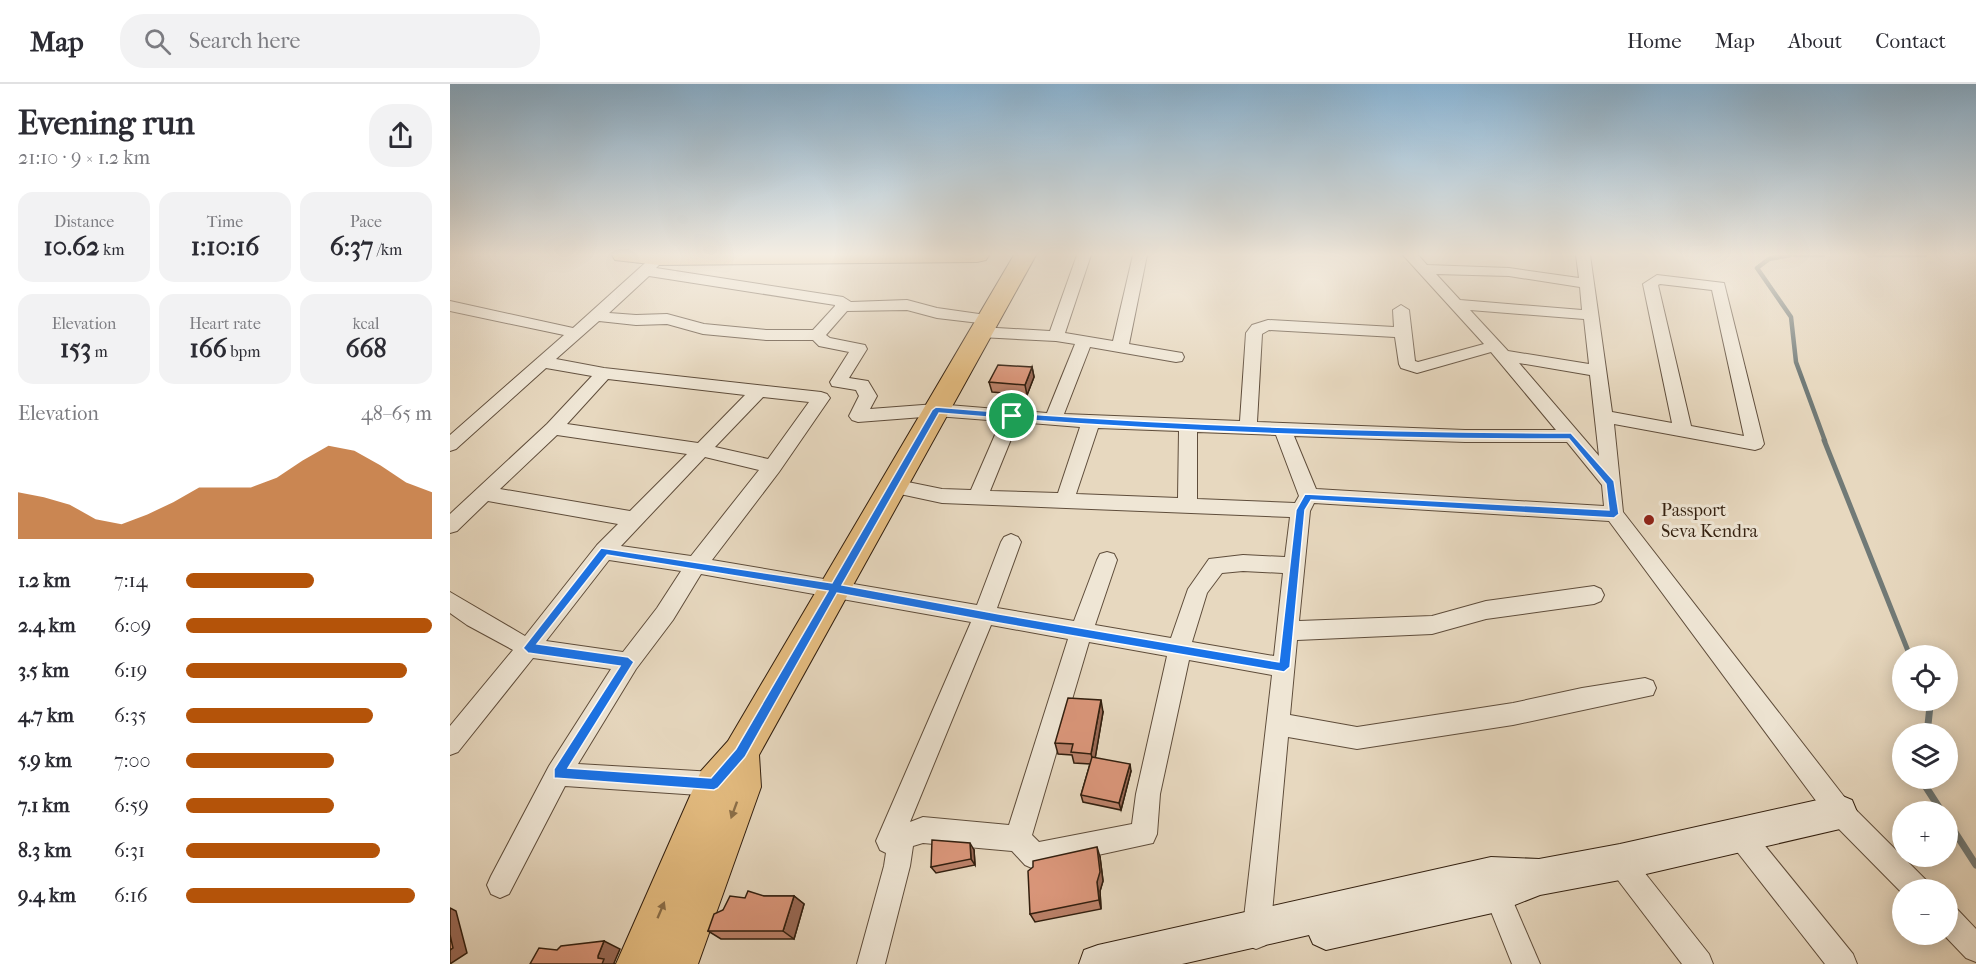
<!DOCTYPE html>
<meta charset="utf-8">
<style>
body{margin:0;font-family:"IM FELL French Canon",serif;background:#f2f2f3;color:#2b2b33;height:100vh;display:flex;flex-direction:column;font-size:22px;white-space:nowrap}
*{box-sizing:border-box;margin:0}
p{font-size:20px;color:#7c7c81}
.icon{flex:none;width:33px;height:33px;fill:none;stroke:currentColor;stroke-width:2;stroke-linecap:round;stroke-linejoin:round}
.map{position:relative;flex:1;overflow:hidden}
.panel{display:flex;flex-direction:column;background:#fff;width:450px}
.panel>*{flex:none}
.controls{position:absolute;left:1442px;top:561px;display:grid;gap:12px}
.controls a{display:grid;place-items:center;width:66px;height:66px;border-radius:50%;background:#fff;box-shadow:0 3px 15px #0003;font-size:30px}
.pin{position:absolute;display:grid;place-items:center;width:51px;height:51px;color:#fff;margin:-26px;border:3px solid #fff;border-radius:50%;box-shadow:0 2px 6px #0007}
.round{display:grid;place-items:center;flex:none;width:63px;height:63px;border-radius:24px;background:#f2f2f3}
.head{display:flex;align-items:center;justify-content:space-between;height:102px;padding:0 18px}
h1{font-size:33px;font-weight:700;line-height:45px}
.metrics{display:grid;grid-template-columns:repeat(3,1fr);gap:9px;height:102px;padding:6px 18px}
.metrics div{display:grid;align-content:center;border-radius:15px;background:#f2f2f3;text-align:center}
.metrics b{font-size:26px;font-weight:700}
.metrics small{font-size:16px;font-weight:400}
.metrics p{font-size:16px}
.chart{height:168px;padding:12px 18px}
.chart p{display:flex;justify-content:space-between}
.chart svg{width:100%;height:108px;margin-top:6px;fill:#b45309;opacity:.7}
ul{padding:0 18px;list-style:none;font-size:20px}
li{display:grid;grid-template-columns:96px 72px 1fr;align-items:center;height:45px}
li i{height:15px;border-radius:8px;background:#b45309}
header{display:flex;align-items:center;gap:36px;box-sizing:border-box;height:84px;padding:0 30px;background:#fff;border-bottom:2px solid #e1e1e2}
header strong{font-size:28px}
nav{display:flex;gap:33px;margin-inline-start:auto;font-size:21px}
.search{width:420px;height:54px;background:#f2f2f3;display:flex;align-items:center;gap:15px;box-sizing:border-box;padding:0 21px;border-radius:24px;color:#7c7c81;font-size:22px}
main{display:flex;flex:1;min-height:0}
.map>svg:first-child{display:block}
</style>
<header>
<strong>Map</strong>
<div class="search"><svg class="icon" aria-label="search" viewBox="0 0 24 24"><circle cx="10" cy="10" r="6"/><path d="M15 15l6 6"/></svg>Search here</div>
<nav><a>Home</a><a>Map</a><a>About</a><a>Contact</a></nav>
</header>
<main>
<section class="panel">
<div class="head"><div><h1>Evening run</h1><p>21:10 · 9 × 1.2 km</p></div><a class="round"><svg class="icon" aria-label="share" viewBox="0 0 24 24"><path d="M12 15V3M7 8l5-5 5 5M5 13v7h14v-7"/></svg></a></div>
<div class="metrics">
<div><p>Distance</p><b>10.62<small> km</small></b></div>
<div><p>Time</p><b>1:10:16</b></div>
<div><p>Pace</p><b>6:37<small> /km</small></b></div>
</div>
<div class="metrics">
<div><p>Elevation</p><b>153<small> m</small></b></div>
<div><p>Heart rate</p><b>166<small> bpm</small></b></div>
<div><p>kcal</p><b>668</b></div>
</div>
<div class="chart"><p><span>Elevation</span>48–65 m</p>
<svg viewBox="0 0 160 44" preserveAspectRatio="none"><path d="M0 44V25L10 27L20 30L30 36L40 38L50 34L60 29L70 23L80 23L90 23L100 19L110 12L120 6L130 8L140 14L150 21L160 25V44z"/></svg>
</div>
<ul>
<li><b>1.2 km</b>7:14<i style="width:52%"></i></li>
<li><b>2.4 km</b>6:09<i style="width:100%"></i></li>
<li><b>3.5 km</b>6:19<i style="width:90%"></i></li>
<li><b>4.7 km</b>6:35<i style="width:76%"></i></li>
<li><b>5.9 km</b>7:00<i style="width:60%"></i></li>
<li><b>7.1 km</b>6:59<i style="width:60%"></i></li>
<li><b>8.3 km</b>6:31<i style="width:79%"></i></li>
<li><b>9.4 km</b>6:16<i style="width:93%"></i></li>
</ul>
</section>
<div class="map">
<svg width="1526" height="880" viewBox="0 0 1526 880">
<rect width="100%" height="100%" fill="#e7d8bf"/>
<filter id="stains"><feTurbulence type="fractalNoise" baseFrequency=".00333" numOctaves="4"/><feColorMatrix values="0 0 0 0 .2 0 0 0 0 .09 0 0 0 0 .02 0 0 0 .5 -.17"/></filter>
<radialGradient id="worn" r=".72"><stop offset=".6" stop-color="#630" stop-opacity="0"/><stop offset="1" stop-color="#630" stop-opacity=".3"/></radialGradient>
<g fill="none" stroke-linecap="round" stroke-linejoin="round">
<g stroke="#717a77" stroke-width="4.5">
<polyline points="1340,171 1319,175 1307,184 1341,233 1346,278 1375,357"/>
<polyline points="1345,171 1373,171"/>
<polyline points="1425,171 1475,171"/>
</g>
<polyline stroke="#717a77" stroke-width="5" points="1374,356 1460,572"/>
<g stroke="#717a77" stroke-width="7">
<polyline points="1477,650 1480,622 1478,616"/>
<polyline points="1474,694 1474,700 1492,728"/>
<polyline points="1497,736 1526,781"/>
</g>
<defs>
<g id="street">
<path d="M204,171H219L206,184L393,213L401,218L457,216L487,224L543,232L546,235L543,238L538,240L487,234L457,226L397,227L376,251L380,254L415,261L417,265L399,294L418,297L427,312L420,325L486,320L597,329L625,260L606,257L530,253L522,248L530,243L600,247L627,171H641L615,249L663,257L683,171H697L679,260L726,268L732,269L734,273L732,277L726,278L640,263L614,330L790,337L796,249L802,241L818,236L944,243L943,226L951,221L959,226L965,277L968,278L1034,260L953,171H968L977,181L1059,184L1129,194L1126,171H1140L1162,328L1222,339L1193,200L1207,191L1274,199L1314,360L1311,364L1305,366L1164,340L1173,428L1399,719L1477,797L1481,806H1452V809L1381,737L1159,437L864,419L860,427L849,537L982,532L1036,517L1144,502L1151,505L1154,511L1151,517L1144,520L1036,535L982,550L847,556L840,631L907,643L1063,619L1132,604L1195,594L1203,597L1206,604L1203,611L1063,641L907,665L838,653L820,851L816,861L806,865L796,861L792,851L822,591L739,576L710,710L707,750L703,759L584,785L575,781L562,767L473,759L463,762L460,782L435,880H407L434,782L436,769L430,766L426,757L521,538L251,490L223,536L186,585L128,680L264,688L273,692L276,700L273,708L264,712L115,702L59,810L50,814L41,810L37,801L41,792L99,682L161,585L83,574L8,668L0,671V642L63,566L17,541L0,529V508L75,552L147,461L168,440L38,417L7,447L0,449V430L97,340L142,292L96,284L6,365L0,367V351L114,251L0,227V217L123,244ZM986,190L1059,192L1130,203L1132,226L1010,216ZM199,192L385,221V222L363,246H316L254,240L217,230L186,231L159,229ZM1210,200L1262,206L1294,352L1241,342L1208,201ZM1020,226L1134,235L1139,280L1058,267ZM149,237L186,241L217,240L253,250L316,256H363L369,262L399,268L380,298L382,302L406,306L409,312L399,332L402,336L408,338L486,332L551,337L521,406L492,405L443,395L436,397L434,402L436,407L492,419L840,433L835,473L793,471L759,475L738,505L721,554L645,541L667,476L664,470L657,468L650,470L647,476L624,537L547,524L571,458L568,453L561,450L554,453L551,458L527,521L262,476L329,388L380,314L377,310L371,308L154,284L106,275ZM819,246L945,253L949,280L951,284L967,289L1041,268L1106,346H1015L807,338L812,250ZM1069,279L1140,291L1149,372ZM158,295L295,311L248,359L117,340ZM313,313L359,318L318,375L265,363ZM568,338L630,343L608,409L540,407ZM648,344L729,347L728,414L626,410ZM747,348L826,351L849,412L845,419L747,415ZM107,351L237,370L180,427L50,405ZM844,352L1015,358H1117L1152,401L1154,422L866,405ZM255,373L309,386L241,472L171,462ZM159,476L231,487L207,524L173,568L96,557ZM793,487L833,489L824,572L742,558L757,509L772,489ZM541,541L618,555L559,741L473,733L460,738ZM639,558L717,572L686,710L682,740L589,758L582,751Z"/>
<polygon points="1290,738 1299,742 1403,870 1407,880 1375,880 1281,760 1277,751 1281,742"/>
<polygon points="1170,765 1179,769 1259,870 1263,880 1232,880 1161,787 1157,778 1161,769"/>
<polygon points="1047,797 1056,801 1090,880 1062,880 1034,810 1038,801"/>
<polygon points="1497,821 1507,825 1526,845 1526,878 1516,874 1493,850 1497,850"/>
</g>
<polygon id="secondary" points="1390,711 1402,716 1407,728 1402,740 1390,745 1170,796 1090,811 1047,828 876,866 863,860 859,851 732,880 629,880 634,866 648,861 1041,773 1089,775 1170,760"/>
<polygon id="primary" points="564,171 586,171 309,671 311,703 248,880 166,880 251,687 278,657"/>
<polygon id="highway" points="162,171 539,171 536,176 527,178 209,181 165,176"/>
</defs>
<use href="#street" stroke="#5f4d3b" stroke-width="2"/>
<use href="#secondary" stroke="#321f0f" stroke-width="2"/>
<use href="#primary" stroke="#321f0f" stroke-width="2"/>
<use href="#highway" stroke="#321f0f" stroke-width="2"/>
<use href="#street" fill="#efe6d5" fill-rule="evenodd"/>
<use href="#secondary" fill="#efe6d5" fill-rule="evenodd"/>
<use href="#primary" fill="#e4bc80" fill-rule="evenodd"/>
<use href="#highway" fill="#e4bc80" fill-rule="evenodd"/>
</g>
<g fill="#bb8169" stroke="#321f0f" stroke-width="1.5">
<polygon points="582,283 584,293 577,311 542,308 539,298"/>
<polygon points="653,628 645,674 681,687 671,726 633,718 631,711 640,680 624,679 622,671 608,670 605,659"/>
<polygon points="524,766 525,781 486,789 481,783"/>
<polygon points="650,773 653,797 650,807 651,825 585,838 580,830"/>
<polygon points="314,812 344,812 354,820 344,855 271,855 258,847 273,826 295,814"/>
</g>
<g fill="#996955" stroke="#321f0f" stroke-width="1.5">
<polygon points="582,283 584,293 577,311 575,301"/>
<polygon points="651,616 653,628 644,681 641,670"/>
<polygon points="680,680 681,687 671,726 669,719"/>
<polygon points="520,759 524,766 525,781 521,775"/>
<polygon points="647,763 650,773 653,797 650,807 651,825 649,816 647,798"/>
<polygon points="344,812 354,820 344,855 333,847"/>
<polygon points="0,824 6,827 17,869 0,880"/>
<polygon points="154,857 170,865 164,879 165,880 152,880 148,874 148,872"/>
</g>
<g fill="#da967a" stroke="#321f0f" stroke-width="1.5">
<polygon points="548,281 582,283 575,301 539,298"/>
<polygon points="618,614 651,616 641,670 621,668 623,660 605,659"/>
<polygon points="642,673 680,680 669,719 631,711"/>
<polygon points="482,756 520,759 521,775 481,783"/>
<polygon points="647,763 650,788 647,798 649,816 580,830 578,787 583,783 583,777"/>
<polygon points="298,807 314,812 344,812 333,847 258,847 264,830 273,826 280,812 295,814"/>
<polygon points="0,851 3,864 0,866"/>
<polygon points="154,857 148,872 148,874 154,875 152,880 80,880 89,864 107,866 111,862"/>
</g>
<defs><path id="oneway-solid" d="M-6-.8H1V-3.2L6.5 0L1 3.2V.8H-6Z" transform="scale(1.5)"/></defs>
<g fill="#8b6e48">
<use href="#oneway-solid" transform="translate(284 726) rotate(110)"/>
<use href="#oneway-solid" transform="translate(211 826) rotate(-67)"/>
</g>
<linearGradient id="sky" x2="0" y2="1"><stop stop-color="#89b5d6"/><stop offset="0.58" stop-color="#f4ede2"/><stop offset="1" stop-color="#f4ede2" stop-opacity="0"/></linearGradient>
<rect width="1526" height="294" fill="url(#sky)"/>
<path fill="#1a73e8" stroke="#fff" stroke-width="1.5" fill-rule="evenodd" d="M486,323C697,341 910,348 1121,349L1164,397L1169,430L1164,434L861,416L855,426L840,583L834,588L549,539L387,509L295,673L268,704L264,706L104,694V685L170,582L78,569L73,564L151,464L382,499L482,326ZM489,329C698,347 909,355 1119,355L1156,400L1159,426L855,410L846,426L829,578L549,530L392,501ZM157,471L378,507L286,665L261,694L118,684L184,578L178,573L87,560Z"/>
<circle fill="#8f2418" stroke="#efe6d5" stroke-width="2" cx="1199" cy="436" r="6"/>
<g text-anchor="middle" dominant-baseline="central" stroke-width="6" stroke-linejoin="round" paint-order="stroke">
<g font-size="18" fill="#321f0f" stroke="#efe6d5" text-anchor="start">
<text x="1211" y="426">Passport<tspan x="1211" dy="21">Seva Kendra</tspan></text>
</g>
</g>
<rect width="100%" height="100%" filter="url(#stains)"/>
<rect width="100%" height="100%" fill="url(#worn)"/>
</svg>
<div class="controls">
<a><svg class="icon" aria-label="locate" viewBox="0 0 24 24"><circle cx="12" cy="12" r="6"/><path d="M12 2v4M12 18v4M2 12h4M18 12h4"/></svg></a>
<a><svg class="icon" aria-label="layers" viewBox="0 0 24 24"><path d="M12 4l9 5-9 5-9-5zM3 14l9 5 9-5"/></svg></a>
<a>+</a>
<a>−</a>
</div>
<div class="pin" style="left:562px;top:332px;background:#1e9e55"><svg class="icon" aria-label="arrive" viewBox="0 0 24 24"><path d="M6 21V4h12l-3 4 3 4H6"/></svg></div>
</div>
</main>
